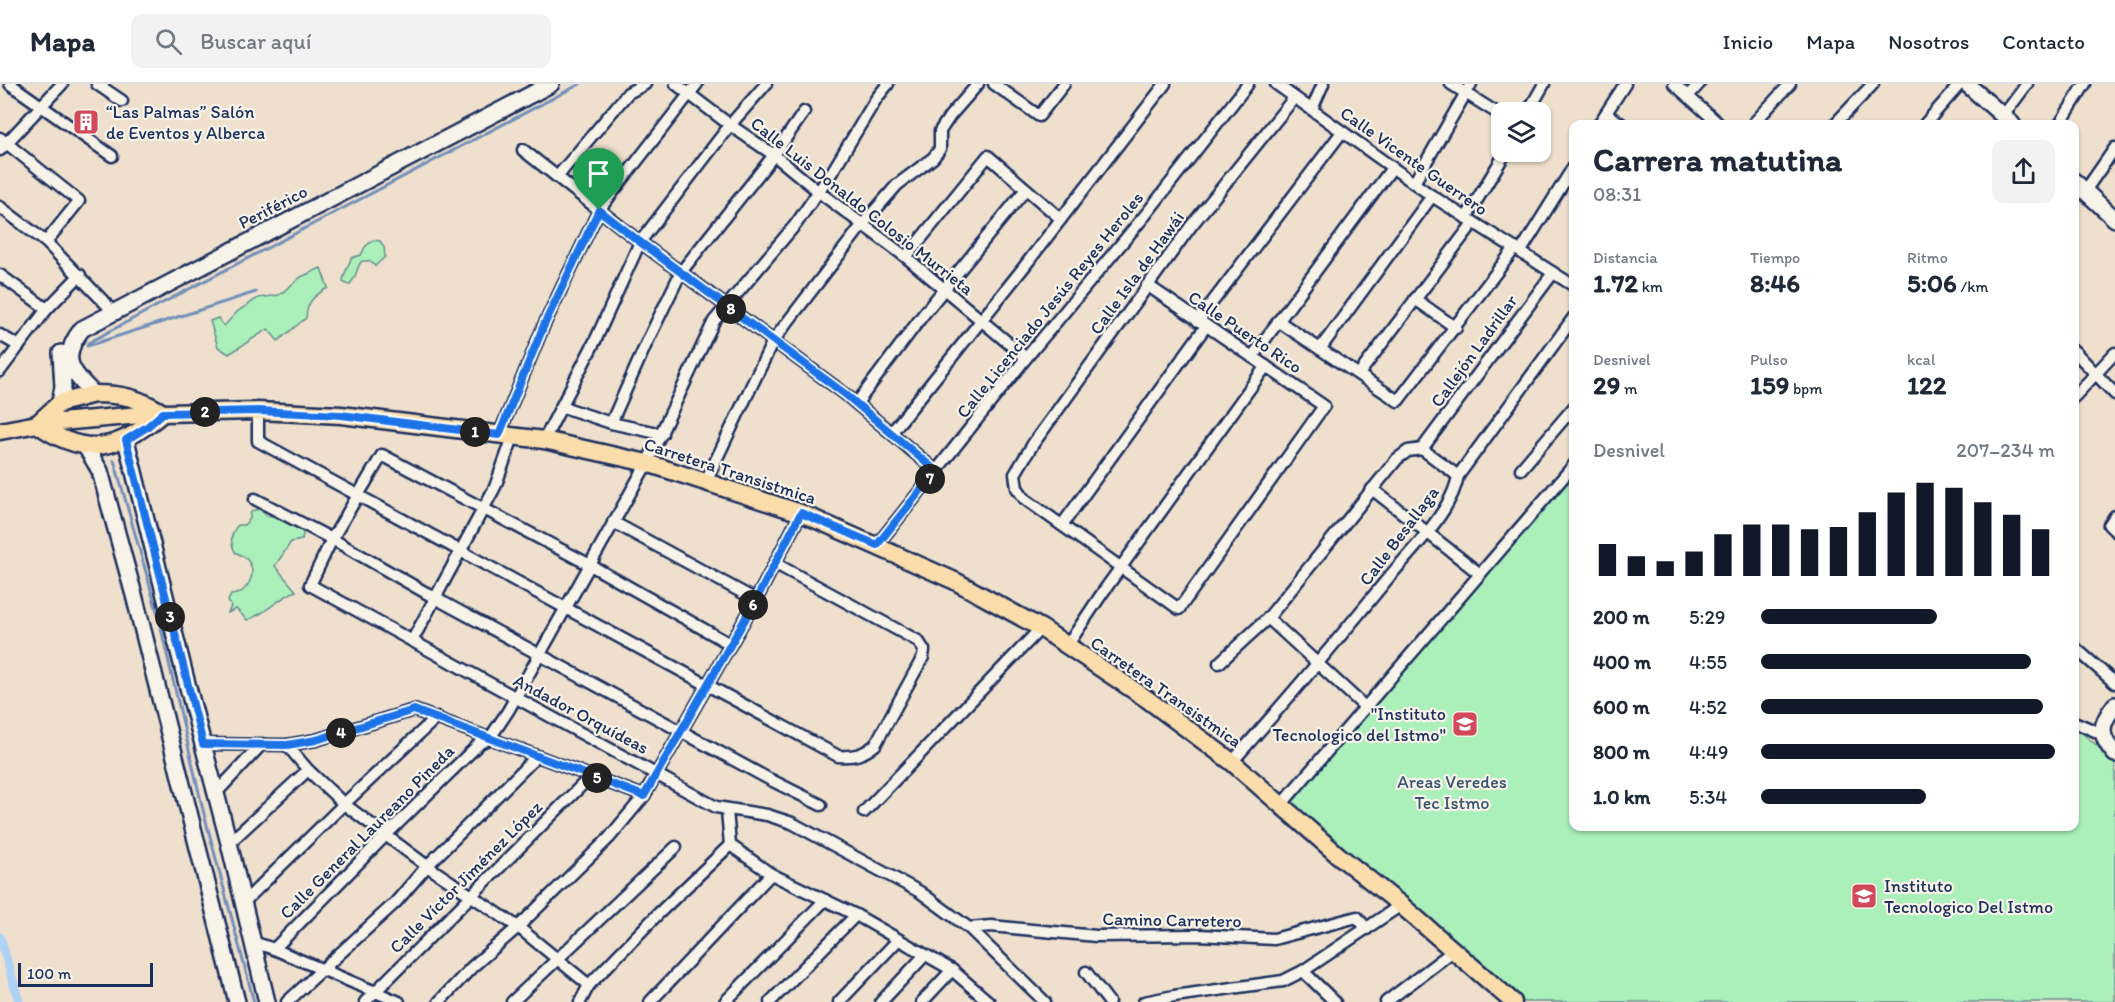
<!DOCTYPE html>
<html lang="es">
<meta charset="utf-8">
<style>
body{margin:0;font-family:Itim,sans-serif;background:#f2f2f3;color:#1f2937;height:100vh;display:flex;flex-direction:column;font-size:22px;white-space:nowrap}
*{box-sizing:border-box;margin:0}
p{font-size:20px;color:#747a83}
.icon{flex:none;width:33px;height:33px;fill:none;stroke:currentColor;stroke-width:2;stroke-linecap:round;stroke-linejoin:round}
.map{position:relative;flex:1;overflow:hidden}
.drawer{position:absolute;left:1569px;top:36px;width:510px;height:711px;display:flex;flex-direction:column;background:#fff;border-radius:12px;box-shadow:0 2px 4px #0004}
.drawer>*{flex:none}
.tools{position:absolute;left:1491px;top:18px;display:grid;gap:12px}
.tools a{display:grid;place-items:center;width:60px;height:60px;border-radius:12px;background:#fff;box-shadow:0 2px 4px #0004;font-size:30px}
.scale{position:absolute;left:18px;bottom:15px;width:135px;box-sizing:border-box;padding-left:6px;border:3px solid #1b2f5e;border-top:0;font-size:16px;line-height:21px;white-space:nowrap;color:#1b2f5e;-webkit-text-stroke:4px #f7f3e8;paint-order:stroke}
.pin{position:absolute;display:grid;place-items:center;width:51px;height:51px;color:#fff;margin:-62px -26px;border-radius:50% 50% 50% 0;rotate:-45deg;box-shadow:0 0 6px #0007}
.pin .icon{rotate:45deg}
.km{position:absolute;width:30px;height:30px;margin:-15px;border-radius:50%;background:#222;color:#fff;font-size:16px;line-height:30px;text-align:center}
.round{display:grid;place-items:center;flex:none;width:63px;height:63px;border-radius:12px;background:#f2f2f3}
.head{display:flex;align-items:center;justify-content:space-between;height:102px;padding:0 24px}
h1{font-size:33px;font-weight:800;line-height:45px}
.metrics{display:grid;grid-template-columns:repeat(3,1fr);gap:9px;height:102px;padding:6px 24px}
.metrics div{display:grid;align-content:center}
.metrics b{font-size:26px;font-weight:800}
.metrics small{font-size:16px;font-weight:400}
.metrics p{font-size:16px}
.chart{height:168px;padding:12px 24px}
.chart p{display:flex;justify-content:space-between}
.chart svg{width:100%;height:108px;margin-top:6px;stroke:#111827;stroke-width:6}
ul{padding:0 24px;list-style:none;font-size:20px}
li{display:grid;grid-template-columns:96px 72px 1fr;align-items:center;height:45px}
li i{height:15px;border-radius:8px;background:#111827}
header{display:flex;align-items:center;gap:36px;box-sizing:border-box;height:84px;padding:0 30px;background:#fff;border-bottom:2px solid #e0e1e3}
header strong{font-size:28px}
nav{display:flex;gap:33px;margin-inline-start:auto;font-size:21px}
.search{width:420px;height:54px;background:#f2f2f3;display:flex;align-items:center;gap:15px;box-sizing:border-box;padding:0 21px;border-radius:12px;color:#747a83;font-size:22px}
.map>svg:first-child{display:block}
</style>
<header>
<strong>Mapa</strong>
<div class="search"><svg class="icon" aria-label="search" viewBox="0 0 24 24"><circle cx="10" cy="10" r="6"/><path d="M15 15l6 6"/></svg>Buscar aquí</div>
<nav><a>Inicio</a><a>Mapa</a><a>Nosotros</a><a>Contacto</a></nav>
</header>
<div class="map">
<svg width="2115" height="918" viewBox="0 0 2115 918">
<rect width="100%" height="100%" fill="#efe0cd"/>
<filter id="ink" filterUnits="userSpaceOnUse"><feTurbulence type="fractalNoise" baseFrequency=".0167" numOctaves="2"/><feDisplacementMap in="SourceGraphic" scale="12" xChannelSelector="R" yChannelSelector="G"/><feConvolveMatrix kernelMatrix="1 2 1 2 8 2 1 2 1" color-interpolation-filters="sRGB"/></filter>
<g filter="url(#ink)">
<g fill="#abefba" stroke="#638f8c" stroke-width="1.5">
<path d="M373,156L380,157L384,163L385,173L375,182L370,177H362C355,185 358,192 349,201L343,198C343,190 349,182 351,174L361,171L365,163Z"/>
<path d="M321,184L328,204C313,212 307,218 306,234L278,257L268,245L229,270L218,263L210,237L218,234L224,242L238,227L258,214L279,211L301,193Z"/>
<polygon points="1573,386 1574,742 2074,742 2075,643 2115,677 2115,918 1514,918 1281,721"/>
<path d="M259,425L267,432L277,431L297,440L303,449L302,456L291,458L275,482L296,507C278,514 266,530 247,536L236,525L228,529L231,522L228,517L231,511C247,510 258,490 248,477C245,472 240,471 235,468C230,458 230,450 238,441H244L250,435V430L252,427Z"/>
</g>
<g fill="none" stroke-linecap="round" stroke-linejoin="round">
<g stroke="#7390b9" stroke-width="3">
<polyline points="256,208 87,262 88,259 151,225 580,0"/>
<polyline points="114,376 157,527 203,726 254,918"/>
</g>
<polyline stroke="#aed1f6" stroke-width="9" points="0,853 19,918"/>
<defs>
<g id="street">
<polyline points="10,0 112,72"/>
<polyline points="97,0 122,17"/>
<polyline points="676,0 730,41 774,71 819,108 906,173 1026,274"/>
<polyline points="994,0 1039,32 1064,0"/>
<polyline points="1276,0 1432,112 1574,202"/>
<polyline points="1451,0 1502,32"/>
<polyline points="1674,0 1719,40"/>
<polyline points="1688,12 1699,0"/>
<polyline points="1312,25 1323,0"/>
<polyline points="1528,28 1544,0"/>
<polyline points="1606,30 1622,40"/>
<polyline points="2003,32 2027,0"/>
<polyline points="1599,40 1625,0"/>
<polyline points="1753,40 1790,0"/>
<polyline points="1835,40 1873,0"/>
<polyline points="1925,40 1960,0"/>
<polyline points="2060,40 2085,0"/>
<polyline points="0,54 79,117 46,158"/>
<polyline points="0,66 62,0"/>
<polyline points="523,66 640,158 845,310 936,387"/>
<polyline points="557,93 628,9 645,0"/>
<polyline points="1414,99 1471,0"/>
<polyline points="2085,107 2115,64"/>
<polyline points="0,123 46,158 108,222"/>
<polyline points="1466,134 1506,68"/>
<polyline points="1521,167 1574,82"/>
<polyline points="906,173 988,72 1061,135"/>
<polyline points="0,191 47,225"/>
<polyline points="1147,201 1324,322 1179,525 1025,415 1017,404 1015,390 1033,360 1191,142 1294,14"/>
<polyline points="1415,215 1456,244"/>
<polyline points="1198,237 1342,48"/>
<polyline points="1278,237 1398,317 1515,164"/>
<polyline points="0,251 19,262"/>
<polyline points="1320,265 1432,112"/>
<polyline points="2074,267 2115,310"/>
<polyline points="1252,273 1392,84"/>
<polyline points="0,287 47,225 80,191"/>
<polyline points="1359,290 1473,139"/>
<polyline points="2074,313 2115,269"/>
<polyline points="857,319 923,231 1026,105"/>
<polyline points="563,323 611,339 662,350"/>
<path d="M258,327V357L838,672C854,673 863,671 875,661L923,573L924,566L918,557L776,480"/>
<polyline points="611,339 647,258 681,188 774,71 804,28"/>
<polyline points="892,348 1024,183 1165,0"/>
<polyline points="499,351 544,241 599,126 697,0"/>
<polyline points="544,356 596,255 640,158 730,41 766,0"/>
<polyline points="1422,365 1553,189"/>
<polyline points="1521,385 1574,323"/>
<polyline points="706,397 773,257 863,140 897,101 933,74 940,65 940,47 950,32 978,0"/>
<polyline points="1372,405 1480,490"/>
<polyline points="255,415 332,455 435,514 769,695 821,721"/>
<polyline points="2115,432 2109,441 2115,447"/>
<polyline points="613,438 756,516"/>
<polyline points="1062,441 1206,242"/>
<polyline points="877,461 1026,274 1147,129 1248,0"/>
<polyline points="1268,534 1365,623"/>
<polyline points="412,557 495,403 513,353"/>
<polyline points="730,560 590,481 382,371 332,455 310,501 716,723 767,731 792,739 920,808 969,844 1045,918"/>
<polyline points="1067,562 1103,508 1266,282"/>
<polyline points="2074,563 2115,599"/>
<polyline points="1219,579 1268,534 1397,375 1408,367 1422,365 1458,392"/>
<polyline points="2074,638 2102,650"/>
<polyline points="203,660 287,661 316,656 414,626 644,712"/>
<polyline points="287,661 308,686 344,720 427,782 518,843 589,901"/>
<path d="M1232,678C1286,617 1338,556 1389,493C1412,466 1452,427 1458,392L1574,233"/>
<polyline points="217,708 262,660"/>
<polyline points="1281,721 1574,381"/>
<polyline points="727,726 730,761 771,790 856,831 952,886 989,918"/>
<polyline points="864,728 1041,544"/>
<polyline points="229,759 308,686"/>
<polyline points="244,818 344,720 437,633"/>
<polyline points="969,844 991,842 1096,852 1199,851 1274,855 1357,833 1367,845"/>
<polyline points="253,858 274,865 399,918"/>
<polyline points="274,865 385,752 480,659 490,654 508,627 647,379 714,237 796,140 832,88 876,15 888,0"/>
<polyline points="1303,887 1335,918"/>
<polyline points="1086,888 1109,918"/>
<polyline points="287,918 396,818 427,782 537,672"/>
<polyline points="365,918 591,692"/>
<polyline points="439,918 472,883 518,843 609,754 644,712 756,516 801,429"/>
<polyline points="512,918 676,763"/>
<polyline points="580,918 589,901 659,829 730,761"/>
<polyline points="650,918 771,790"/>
<polyline points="725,918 825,816"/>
<polyline points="770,918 856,831"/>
<polyline points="839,918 898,856"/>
<polyline points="881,918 925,871"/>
<polyline points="922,918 952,886"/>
<polyline points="1144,918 1174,912 1283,897 1303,887 1401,821"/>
<polyline points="1386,918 1453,867"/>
</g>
<g id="secondary">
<polyline points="1967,0 2012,40"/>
<polyline points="2074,97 2115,135"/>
<path d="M94,310C71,288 59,274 82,245L551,0"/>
<polyline points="60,319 63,303 61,269"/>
<polyline points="126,356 186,596 229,759 267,918"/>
<polyline points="86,363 100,387 134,511 237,918"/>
<path d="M2115,621C2100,640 2098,651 2115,670"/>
</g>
<g id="primary">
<path d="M94,310C123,310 139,314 163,329C119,366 86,375 37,340L60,319Z"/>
<polyline points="0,347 37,340 163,329 258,327 341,331 544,356 647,379 801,429 955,497 1041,544 1147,615 1232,678 1338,771 1401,821 1513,918"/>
</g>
</defs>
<use href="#street" stroke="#1b2f5e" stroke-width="15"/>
<use href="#secondary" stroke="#1b2f5e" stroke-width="20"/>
<use href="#primary" stroke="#1b2f5e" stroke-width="21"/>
<use href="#street" stroke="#f7f3e8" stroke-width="10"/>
<use href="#secondary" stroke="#f7f3e8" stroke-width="15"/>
<use href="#primary" stroke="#fbddab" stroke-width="16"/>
</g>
</g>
<g fill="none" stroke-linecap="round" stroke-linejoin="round" filter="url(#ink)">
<defs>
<polygon id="route" points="599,126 640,158 845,310 936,387 877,461 801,429 756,516 644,712 414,626 316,656 287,661 203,660 126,356 147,343 163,329 258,327 341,331 499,351 544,241"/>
</defs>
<use href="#route" stroke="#fff" stroke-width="12"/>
<use href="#route" stroke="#1a73e8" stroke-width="8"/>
</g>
<defs>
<symbol id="building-square" viewBox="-11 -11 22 22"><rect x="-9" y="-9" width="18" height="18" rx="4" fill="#d1495b" stroke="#f7f3e8"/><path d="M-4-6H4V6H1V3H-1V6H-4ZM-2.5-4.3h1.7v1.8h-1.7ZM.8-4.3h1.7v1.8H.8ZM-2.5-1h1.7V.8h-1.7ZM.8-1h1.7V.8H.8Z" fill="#fff"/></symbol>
<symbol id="university-square" viewBox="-11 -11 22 22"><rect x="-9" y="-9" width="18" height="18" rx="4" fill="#d1495b" stroke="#f7f3e8"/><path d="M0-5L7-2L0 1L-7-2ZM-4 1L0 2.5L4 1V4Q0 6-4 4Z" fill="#fff"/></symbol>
</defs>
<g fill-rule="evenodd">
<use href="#building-square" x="71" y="23" width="30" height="30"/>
<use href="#university-square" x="1450" y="625" width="30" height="30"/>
<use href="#university-square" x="1849" y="797" width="30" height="30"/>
</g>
<g text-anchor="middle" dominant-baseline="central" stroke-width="4.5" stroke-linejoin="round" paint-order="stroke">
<g font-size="18" fill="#1b2f5e" stroke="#f7f3e8" text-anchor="start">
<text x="106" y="28">“Las Palmas” Salón<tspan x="106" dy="21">de Eventos y Alberca</tspan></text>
<text x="1446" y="630" text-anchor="end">"Instituto<tspan x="1446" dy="21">Tecnologico del Istmo"</tspan></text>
<text x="1884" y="802">Instituto<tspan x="1884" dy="21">Tecnologico Del Istmo</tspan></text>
</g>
<g font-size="18" fill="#1b2f5e" stroke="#f7f3e8">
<text transform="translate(1414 77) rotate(35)">Calle Vicente Guerrero</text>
<text transform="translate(862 122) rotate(38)">Calle Luis Donaldo Colosio Murrieta</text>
<text transform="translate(273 123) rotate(-27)">Periférico</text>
<text transform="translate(1137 189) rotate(-54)">Calle Isla de Hawái</text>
<text transform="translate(1050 221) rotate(-51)">Calle Licenciado Jesús Reyes Heroles</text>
<text transform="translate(1245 248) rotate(34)">Calle Puerto Rico</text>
<text transform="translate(1474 267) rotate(-54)">Callejón Ladrillar</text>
<text transform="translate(730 387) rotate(18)">Carretera Transistmica</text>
<text transform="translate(1399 452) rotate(-53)">Calle Besallaga</text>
<text transform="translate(1166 608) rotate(35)">Carretera Transistmica</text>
<text transform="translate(581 630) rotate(28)">Andador Orquídeas</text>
<text transform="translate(367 748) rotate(-45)">Calle General Laureano Pineda</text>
<text transform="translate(466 793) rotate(-45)">Calle Víctor Jiménez López</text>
<text transform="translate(1172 836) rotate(1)">Camino Carretero</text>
</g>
<g font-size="18" fill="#385570" stroke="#f7f3e8">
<text x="1452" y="698">Areas Veredes<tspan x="1452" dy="21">Tec Istmo</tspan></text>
</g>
</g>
</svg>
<div class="tools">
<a><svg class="icon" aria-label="layers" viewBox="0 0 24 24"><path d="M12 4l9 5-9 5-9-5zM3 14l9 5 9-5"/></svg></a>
</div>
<div class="scale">100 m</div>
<div class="pin" style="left:599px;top:126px;background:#1e9e55"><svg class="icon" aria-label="arrive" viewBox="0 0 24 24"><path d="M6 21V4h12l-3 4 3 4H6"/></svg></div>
<b class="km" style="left:475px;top:348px">1</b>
<b class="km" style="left:205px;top:328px">2</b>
<b class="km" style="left:170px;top:533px">3</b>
<b class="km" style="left:341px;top:649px">4</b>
<b class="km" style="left:597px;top:694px">5</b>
<b class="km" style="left:753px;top:521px">6</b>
<b class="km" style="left:930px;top:395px">7</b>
<b class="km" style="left:731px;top:225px">8</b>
<section class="drawer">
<div class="head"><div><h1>Carrera matutina</h1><p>08:31</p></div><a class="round"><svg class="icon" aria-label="share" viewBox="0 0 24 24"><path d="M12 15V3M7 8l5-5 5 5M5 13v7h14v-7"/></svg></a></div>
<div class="metrics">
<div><p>Distancia</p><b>1.72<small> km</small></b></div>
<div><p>Tiempo</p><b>8:46</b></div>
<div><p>Ritmo</p><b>5:06<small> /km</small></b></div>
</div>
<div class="metrics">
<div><p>Desnivel</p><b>29<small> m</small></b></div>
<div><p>Pulso</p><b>159<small> bpm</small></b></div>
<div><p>kcal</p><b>122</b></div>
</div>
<div class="chart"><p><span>Desnivel</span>207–234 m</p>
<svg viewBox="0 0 160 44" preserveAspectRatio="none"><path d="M5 44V31M15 44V36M25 44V38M35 44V34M45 44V27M55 44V23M65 44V23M75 44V25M85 44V24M95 44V18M105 44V10M115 44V6M125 44V8M135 44V14M145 44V19M155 44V25"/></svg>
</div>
<ul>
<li><b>200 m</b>5:29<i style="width:60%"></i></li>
<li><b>400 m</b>4:55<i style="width:92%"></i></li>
<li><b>600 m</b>4:52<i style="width:96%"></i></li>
<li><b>800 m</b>4:49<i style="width:100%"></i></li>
<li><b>1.0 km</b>5:34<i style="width:56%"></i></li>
</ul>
</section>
</div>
